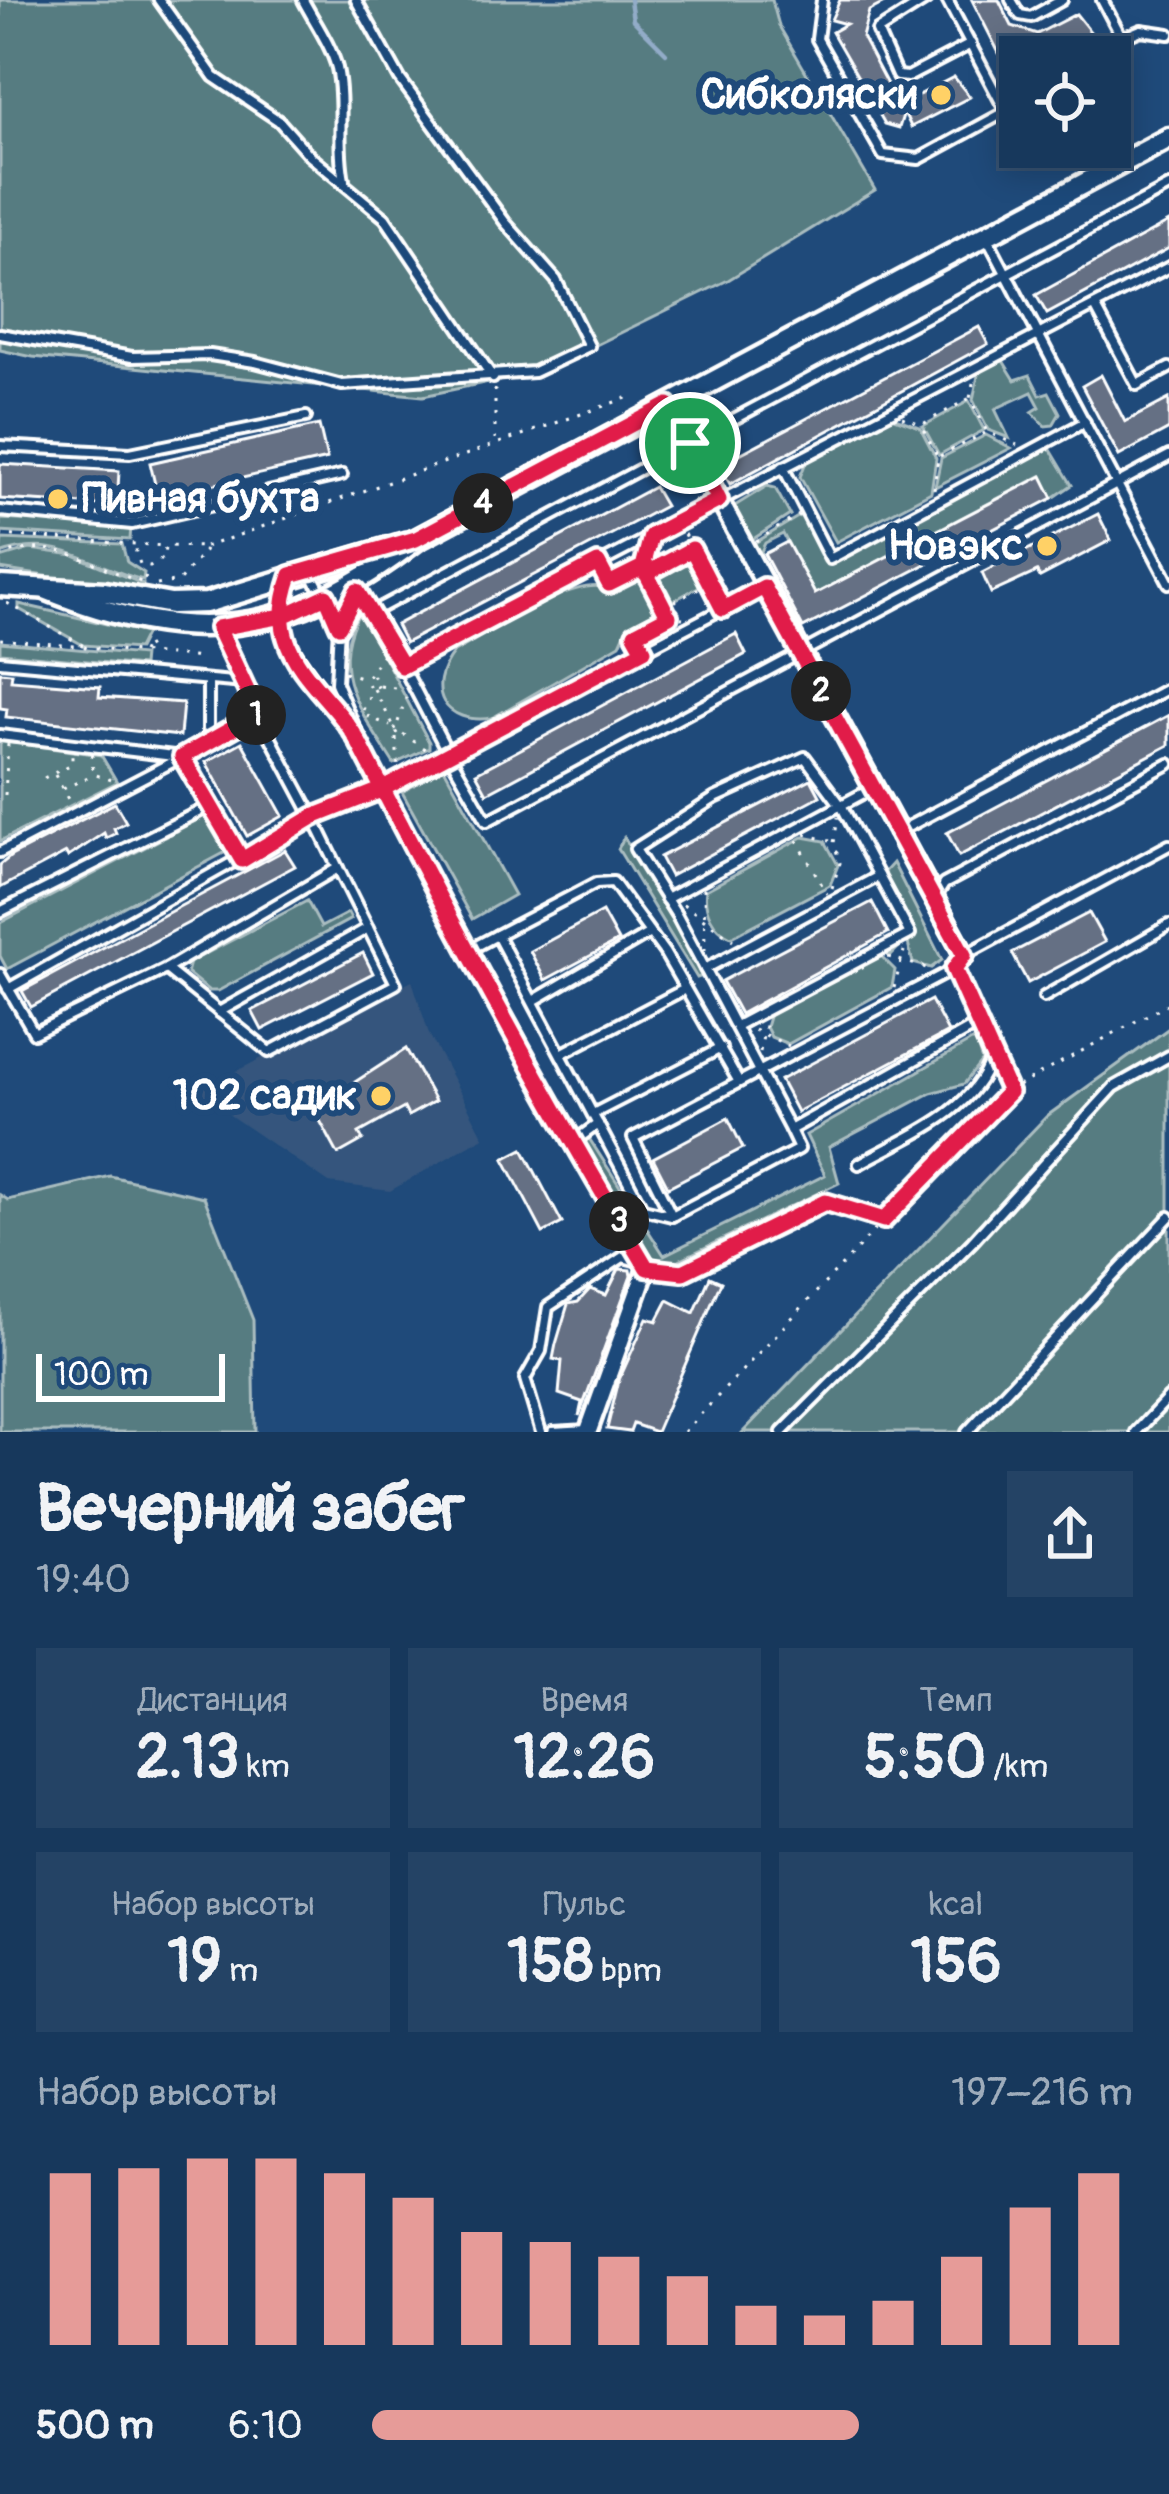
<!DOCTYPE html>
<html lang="ru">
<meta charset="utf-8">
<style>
body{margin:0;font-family:Pangolin,sans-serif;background:#244365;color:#f1f3f6;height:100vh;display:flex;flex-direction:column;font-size:45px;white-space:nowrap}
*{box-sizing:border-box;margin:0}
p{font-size:39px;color:#9eacbb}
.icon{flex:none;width:66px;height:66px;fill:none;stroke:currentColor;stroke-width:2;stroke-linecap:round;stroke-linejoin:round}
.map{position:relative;height:1432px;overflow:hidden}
.panel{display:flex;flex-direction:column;background:#17385c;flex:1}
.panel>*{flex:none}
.buttons{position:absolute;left:999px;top:36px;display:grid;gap:24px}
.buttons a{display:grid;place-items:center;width:132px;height:132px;border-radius:0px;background:#17385c;box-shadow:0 6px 30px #0003,0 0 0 3px #365272;font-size:60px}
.scale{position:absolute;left:36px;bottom:30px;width:189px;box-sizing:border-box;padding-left:12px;border:6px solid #fff;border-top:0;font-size:33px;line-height:42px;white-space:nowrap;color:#fff;-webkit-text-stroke:9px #1f4a7a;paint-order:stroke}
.pin{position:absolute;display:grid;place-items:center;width:102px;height:102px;color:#fff;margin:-51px;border:6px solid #fff;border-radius:50%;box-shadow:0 3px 12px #0007}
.km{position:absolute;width:60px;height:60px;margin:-30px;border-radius:50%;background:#222;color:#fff;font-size:33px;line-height:60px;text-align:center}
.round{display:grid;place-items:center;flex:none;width:126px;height:126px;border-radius:0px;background:#244365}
.summary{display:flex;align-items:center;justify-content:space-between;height:204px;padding:0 36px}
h1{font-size:66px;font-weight:800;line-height:90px}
.metrics{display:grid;grid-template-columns:repeat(3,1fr);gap:18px;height:204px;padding:12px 36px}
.metrics div{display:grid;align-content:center;border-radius:0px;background:#244365;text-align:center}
.metrics b{font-size:60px;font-weight:800}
.metrics small{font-size:33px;font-weight:400}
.metrics p{font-size:33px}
.chart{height:336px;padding:24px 36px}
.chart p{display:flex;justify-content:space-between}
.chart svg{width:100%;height:216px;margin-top:12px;stroke:#e69b98;stroke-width:6}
ul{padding:0 36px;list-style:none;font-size:39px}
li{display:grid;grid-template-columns:192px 144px 1fr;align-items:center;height:90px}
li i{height:30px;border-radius:15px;background:#e69b98}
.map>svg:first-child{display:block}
</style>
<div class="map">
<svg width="1169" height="1432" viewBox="0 0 1169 1432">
<rect width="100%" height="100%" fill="#1f4a7a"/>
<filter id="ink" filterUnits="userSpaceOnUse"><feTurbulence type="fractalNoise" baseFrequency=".00833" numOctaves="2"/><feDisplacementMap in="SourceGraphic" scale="24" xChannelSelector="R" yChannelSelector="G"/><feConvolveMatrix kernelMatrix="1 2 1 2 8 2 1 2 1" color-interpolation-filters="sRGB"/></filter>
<g filter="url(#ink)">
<polygon fill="#34557d" points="412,980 429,1034 484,1137 390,1191 329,1183 196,1092"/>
<g fill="#567b81" stroke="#aabdc0" stroke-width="3">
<polygon points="0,0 772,0 779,26 875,190 728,280 545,370 423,396 33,357 0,350"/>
<polygon points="1002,359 1015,380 1030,375 1040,395 1049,392 1060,413 1053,425 1045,426 1032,412 1040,407 1032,392 995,409 1009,438 988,430 973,400 979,371"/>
<polygon points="969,401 984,430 939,455 923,426"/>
<polygon points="892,417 920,427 936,458 931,492 836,542 800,477 806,462"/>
<polygon points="986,435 1011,448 935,487 941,458"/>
<polygon points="1048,445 1072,485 1053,498 1041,476 815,594 783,534 765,543 758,558 753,544 806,512 830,558"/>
<polygon points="767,486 775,488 790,515 750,541 733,507"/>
<polygon points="0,519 131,526 130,540 0,532"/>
<path d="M2,539L122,544L127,562L144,573L143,580C90,566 57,533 0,554Z"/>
<polygon points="30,549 74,555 143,584 142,591 0,569 0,558"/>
<polygon points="691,552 707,582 664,606 648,575"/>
<path d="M642,569L665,615L632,632L628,626L620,644L492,718C444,725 424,690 454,652C488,634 575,573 609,589Z"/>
<polygon points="19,604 146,633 138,649 83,645 19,609"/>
<path d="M360,611L429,742V748L394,764C361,711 326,671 360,611Z"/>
<polygon points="0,642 143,655 142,666 0,653"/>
<polygon points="0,741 101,755 117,782 0,841"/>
<polygon points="444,768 514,895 472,919 402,792"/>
<polygon points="205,816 212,818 227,846 224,853 7,969 0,956 0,923"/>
<polygon points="624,837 673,914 703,976 697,978 618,849"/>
<path d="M803,837L825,841L838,865L830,885L731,937C713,929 703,909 706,890Z"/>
<polygon points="893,863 942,960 931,968 913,963 907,939 890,956 879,948 909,931 883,874"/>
<polygon points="307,901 321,927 348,913 351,919 218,991 209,991 187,973 190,962"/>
<polygon points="878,953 895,970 892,987 788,1044 771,1037 766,1027 771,1010"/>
<polygon points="1169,1028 1169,1432 743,1432 1047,1116"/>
<polygon points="975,1039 982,1061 964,1084 931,1093 829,1147 839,1183 677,1261 652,1265 582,1142 586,1136 590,1140 664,1255 825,1175 806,1135"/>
<polygon points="110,1176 204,1197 253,1320 255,1432 0,1432 0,1195 8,1200"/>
</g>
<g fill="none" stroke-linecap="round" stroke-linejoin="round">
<polyline stroke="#92acc8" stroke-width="4.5" points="630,0 633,20 666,53"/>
</g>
<g fill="#656f84" stroke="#fff" stroke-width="3">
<polygon points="840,0 890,0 869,11 862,37 890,90 915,97 954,77 970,97 911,127 904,112 899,128 885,124 832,32 846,24 831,20"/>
<polygon points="972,0 999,0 1012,26 1037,34 1076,14 1092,34 1049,57 1020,57 1020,64 1000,55"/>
<polygon points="1169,222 1169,248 1047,314 1036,295"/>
<polygon points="979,327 988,344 730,484 719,465"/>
<polygon points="1101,375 1125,422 1169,399 1169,429 1119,456 1082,386"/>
<polygon points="319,425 327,459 158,497 150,463"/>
<polygon points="0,464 119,471 117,506 0,499"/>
<polygon points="1042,476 1053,498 803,628 764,554 787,542 815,594"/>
<polygon points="654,487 665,506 405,643 396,625"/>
<polygon points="1098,514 1111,540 1040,577 1037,572 991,593 982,573"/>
<polygon points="736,634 746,654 487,793 476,773"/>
<polygon points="0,672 12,673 11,680 100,687 99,697 183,703 180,736 6,717 7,709 0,708"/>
<polygon points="1169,715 1169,745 959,856 947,833"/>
<polygon points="242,742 283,816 247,836 206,762"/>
<polygon points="811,779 820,796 670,876 660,857"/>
<polygon points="115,803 126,822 114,828 116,833 106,838 104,833 68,857 66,853 0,888 0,865 11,856"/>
<polygon points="285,850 295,866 31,1007 22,991"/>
<polygon points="872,902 888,933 740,1014 722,981"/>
<polygon points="602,912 618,941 545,980 530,951"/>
<polygon points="1089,913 1105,942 1028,983 1012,953"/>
<polygon points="363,953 373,973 262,1030 252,1011"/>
<polygon points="931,1000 948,1032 797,1112 780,1080"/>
<polygon points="406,1049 435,1101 408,1116 404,1108 359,1133 363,1140 338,1154 310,1102 335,1088 338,1093"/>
<polygon points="728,1118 743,1148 668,1187 653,1158"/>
<polygon points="523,1149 562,1223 543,1233 504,1159"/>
<polygon points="619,1269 630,1270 631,1276 579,1416 582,1402 559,1394 562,1361 553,1359 556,1344 568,1304 578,1302 590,1289 606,1295"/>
<polygon points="710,1277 721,1282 656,1432 633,1424 630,1432 607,1429 619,1380 647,1318 657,1321 668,1300 694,1313"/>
</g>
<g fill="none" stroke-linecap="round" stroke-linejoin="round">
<defs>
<g id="service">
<polyline points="159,0 214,77 279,121 310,156 385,218 493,378"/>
<path d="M303,0C314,21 331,45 337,68C345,105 336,142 344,180"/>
<polyline points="822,0 817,39 883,155 919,159 1020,104"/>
<polyline points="926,0 877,31 897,76 908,77 971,44"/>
<polyline points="947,0 1006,112"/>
<polyline points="1011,0 1020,15 1031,17 1062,0"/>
<polyline points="1102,0 1122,38 1141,30 1169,34"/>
<polyline points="1102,57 1122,38"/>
<polyline points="988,239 1169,583"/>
<polyline points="1095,306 1137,385 1169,368"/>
<polyline points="0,334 132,357 210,355 255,362 342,385 534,372 589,346 556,280 505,222 400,79 356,0"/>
<polyline points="0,446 130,453 306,417"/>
<polyline points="783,467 830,559 1085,422"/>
<polyline points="0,511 132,524 342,475"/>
<polyline points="311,573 339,626 336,683 381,790 572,1143 647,1267"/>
<polyline points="289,583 284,636 351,731"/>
<polyline points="357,591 374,611 448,753 764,587"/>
<polyline points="374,611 1169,187"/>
<polyline points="340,624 358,590"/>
<polyline points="218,628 258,714"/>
<polyline points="0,661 244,683"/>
<polyline points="402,666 1169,267"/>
<polyline points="208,680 208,742"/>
<polyline points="0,735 182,757 258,714 313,817 381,790 448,753 487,821 1169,456"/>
<polyline points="210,806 241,860"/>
<polyline points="900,831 1169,688"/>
<polyline points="0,852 182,757 210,806 0,912"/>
<polyline points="935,898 944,884 1169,764"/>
<polyline points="666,899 873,788"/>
<polyline points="497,935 596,883 613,882 664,952 739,1082"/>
<polyline points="467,951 497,935 643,1209 672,1216"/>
<polyline points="166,969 269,1052 396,984 338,868"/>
<polyline points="705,969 879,876"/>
<polyline points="0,974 34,1033 166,969 338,868 313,817 8,989"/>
<polyline points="1044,997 1169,925"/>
<polyline points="533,1001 648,934"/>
<polyline points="219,1012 368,928"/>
<polyline points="736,1026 910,934 842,807 805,757 715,798 635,849 677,916 790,1130 981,1023"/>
<polyline points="561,1054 685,989"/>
<polyline points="992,1059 1009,1092"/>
<polyline points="593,1114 721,1048"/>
<polyline points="790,1130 799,1149 672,1216 633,1138 954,969 965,955 1169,845"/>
<polyline points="572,1143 598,1124"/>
<path d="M859,1164C908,1136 972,1114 991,1058L954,969"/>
<polyline points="541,1432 525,1379 541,1351 548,1307 623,1257 683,1272 825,1201 884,1220"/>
<polyline points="553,1432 588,1430"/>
<polyline points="782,1432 972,1242 1114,1087 1169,1056"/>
<polyline points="967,1432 1169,1217"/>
<polyline points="1136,1432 1169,1397"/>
</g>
<g id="minor">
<polyline points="668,405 965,955"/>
<polyline points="588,1432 647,1267"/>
</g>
<g id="tertiary">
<polyline points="0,586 105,592 171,604 206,603 405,543"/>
<path d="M45,589C191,649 290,638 416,540L1169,138"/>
</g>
</defs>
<use href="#service" stroke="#fff" stroke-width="16"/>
<use href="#minor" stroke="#fff" stroke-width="24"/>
<use href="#tertiary" stroke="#fff" stroke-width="27"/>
<g stroke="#fff" stroke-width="3" stroke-dasharray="3 9" stroke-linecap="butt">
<polyline points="973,383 970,398 987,432 1017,445"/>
<polyline points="495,389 495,439"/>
<polyline points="902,417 921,424"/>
<polyline points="940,456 985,433"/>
<polyline points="934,489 938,457 921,425 970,398"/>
<polyline points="684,534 718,600"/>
<polyline points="0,535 165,546 164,558 150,566 140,564 133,543"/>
<polyline points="756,541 799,515"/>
<polyline points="205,547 632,396"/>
<polyline points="647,551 643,567 668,616 683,618"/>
<path d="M0,556C56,534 94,568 145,583L146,569"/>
<polyline points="602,571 609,584 641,568"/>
<polyline points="646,574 691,550"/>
<polyline points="157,585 179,581 204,552 205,547 167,546"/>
<polyline points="7,603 84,646"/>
<polyline points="664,607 708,583"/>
<polyline points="0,639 202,658"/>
<polyline points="639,641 635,634 667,617"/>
<polyline points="142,652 146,643 151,652"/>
<polyline points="344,672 364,678"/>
<polyline points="372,675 378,686 371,690 366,679 383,654"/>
<polyline points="380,686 402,689"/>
<polyline points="374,689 399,736 394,726"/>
<polyline points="363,710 371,692"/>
<polyline points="367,716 390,726"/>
<polyline points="398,722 406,698"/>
<polyline points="403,734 430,752"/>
<polyline points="396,738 398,765"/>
<polyline points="92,754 93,774 115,781"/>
<polyline points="55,775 70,803"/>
<polyline points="44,778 72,764 72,756"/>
<polyline points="63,789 92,775"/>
<polyline points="5,795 8,744"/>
<polyline points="805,834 830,841"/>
<polyline points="797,840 827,894"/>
<polyline points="704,888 705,950"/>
<polyline points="832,888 840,863 834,843 838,817"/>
<polyline points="683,904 733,940"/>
<polyline points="888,957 930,969"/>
<polyline points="894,988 904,951"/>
<polyline points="754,1030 789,1046"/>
<polyline points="760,1052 766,1020"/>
<polyline points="1018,1086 1169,1003"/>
<polyline points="891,1213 1002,1099"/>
<polyline points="684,1432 876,1229"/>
</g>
<use href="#service" stroke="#1f4a7a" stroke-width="8"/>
<use href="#minor" stroke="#1f4a7a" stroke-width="15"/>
<use href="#tertiary" stroke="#1f4a7a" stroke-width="18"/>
</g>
</g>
<g fill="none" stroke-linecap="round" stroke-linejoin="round" filter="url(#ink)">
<defs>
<path id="route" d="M690,443L719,500L651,536L643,567C651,583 660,599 668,616H669L635,634L644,650L381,790L313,817L242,860L182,757L258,714L218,628L283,616L326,596L339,626L357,591L402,666L598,563L609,584L643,567L646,574L692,549L723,609L764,587L964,955L954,969L1009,1092L884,1220L825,1202L683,1272L647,1268C544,1096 450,921 359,743C340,706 298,678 286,638C279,617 284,595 291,575L416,539L668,405L690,443"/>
</defs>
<use href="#route" stroke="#fff" stroke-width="24"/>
<use href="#route" stroke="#e11d48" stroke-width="15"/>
</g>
<g fill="#ffd166" stroke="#1f4a7a" stroke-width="4.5">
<circle cx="941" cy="95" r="12"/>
<circle cx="58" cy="499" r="12"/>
<circle cx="1047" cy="546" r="12"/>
<circle cx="381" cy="1096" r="12"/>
</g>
<g text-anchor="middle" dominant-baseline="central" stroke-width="12" stroke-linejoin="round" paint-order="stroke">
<g font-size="42" font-weight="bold" fill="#fff" stroke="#1f4a7a" text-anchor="end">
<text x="917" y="95">Сибколяски</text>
<text x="82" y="499" text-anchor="start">Пивная бухта</text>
<text x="1023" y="546">Новэкс</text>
<text x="357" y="1096">102 садик</text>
</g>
</g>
</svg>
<div class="buttons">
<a><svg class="icon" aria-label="locate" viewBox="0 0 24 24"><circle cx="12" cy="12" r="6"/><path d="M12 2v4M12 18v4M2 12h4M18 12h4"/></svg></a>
</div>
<div class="scale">100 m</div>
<div class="pin" style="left:690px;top:443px;background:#1e9e55"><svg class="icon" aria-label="arrive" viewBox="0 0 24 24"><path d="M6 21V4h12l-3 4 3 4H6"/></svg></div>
<b class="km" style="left:256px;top:715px">1</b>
<b class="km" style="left:821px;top:691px">2</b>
<b class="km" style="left:619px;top:1221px">3</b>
<b class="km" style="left:483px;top:503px">4</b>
</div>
<section class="panel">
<div class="summary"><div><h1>Вечерний забег</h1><p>19:40</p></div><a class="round"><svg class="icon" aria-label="share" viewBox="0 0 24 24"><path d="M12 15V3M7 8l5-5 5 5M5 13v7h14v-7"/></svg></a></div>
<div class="metrics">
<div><p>Дистанция</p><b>2.13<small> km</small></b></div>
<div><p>Время</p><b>12:26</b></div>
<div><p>Темп</p><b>5:50<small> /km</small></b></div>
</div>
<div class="metrics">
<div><p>Набор высоты</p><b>19<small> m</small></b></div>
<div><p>Пульс</p><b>158<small> bpm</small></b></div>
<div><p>kcal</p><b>156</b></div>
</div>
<div class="chart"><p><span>Набор высоты</span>197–216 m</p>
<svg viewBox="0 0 160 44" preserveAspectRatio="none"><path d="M5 44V9M15 44V8M25 44V6M35 44V6M45 44V9M55 44V14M65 44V21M75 44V23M85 44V26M95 44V30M105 44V36M115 44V38M125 44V35M135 44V26M145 44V16M155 44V9"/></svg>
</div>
<ul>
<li><b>500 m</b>6:10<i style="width:64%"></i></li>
</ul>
</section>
